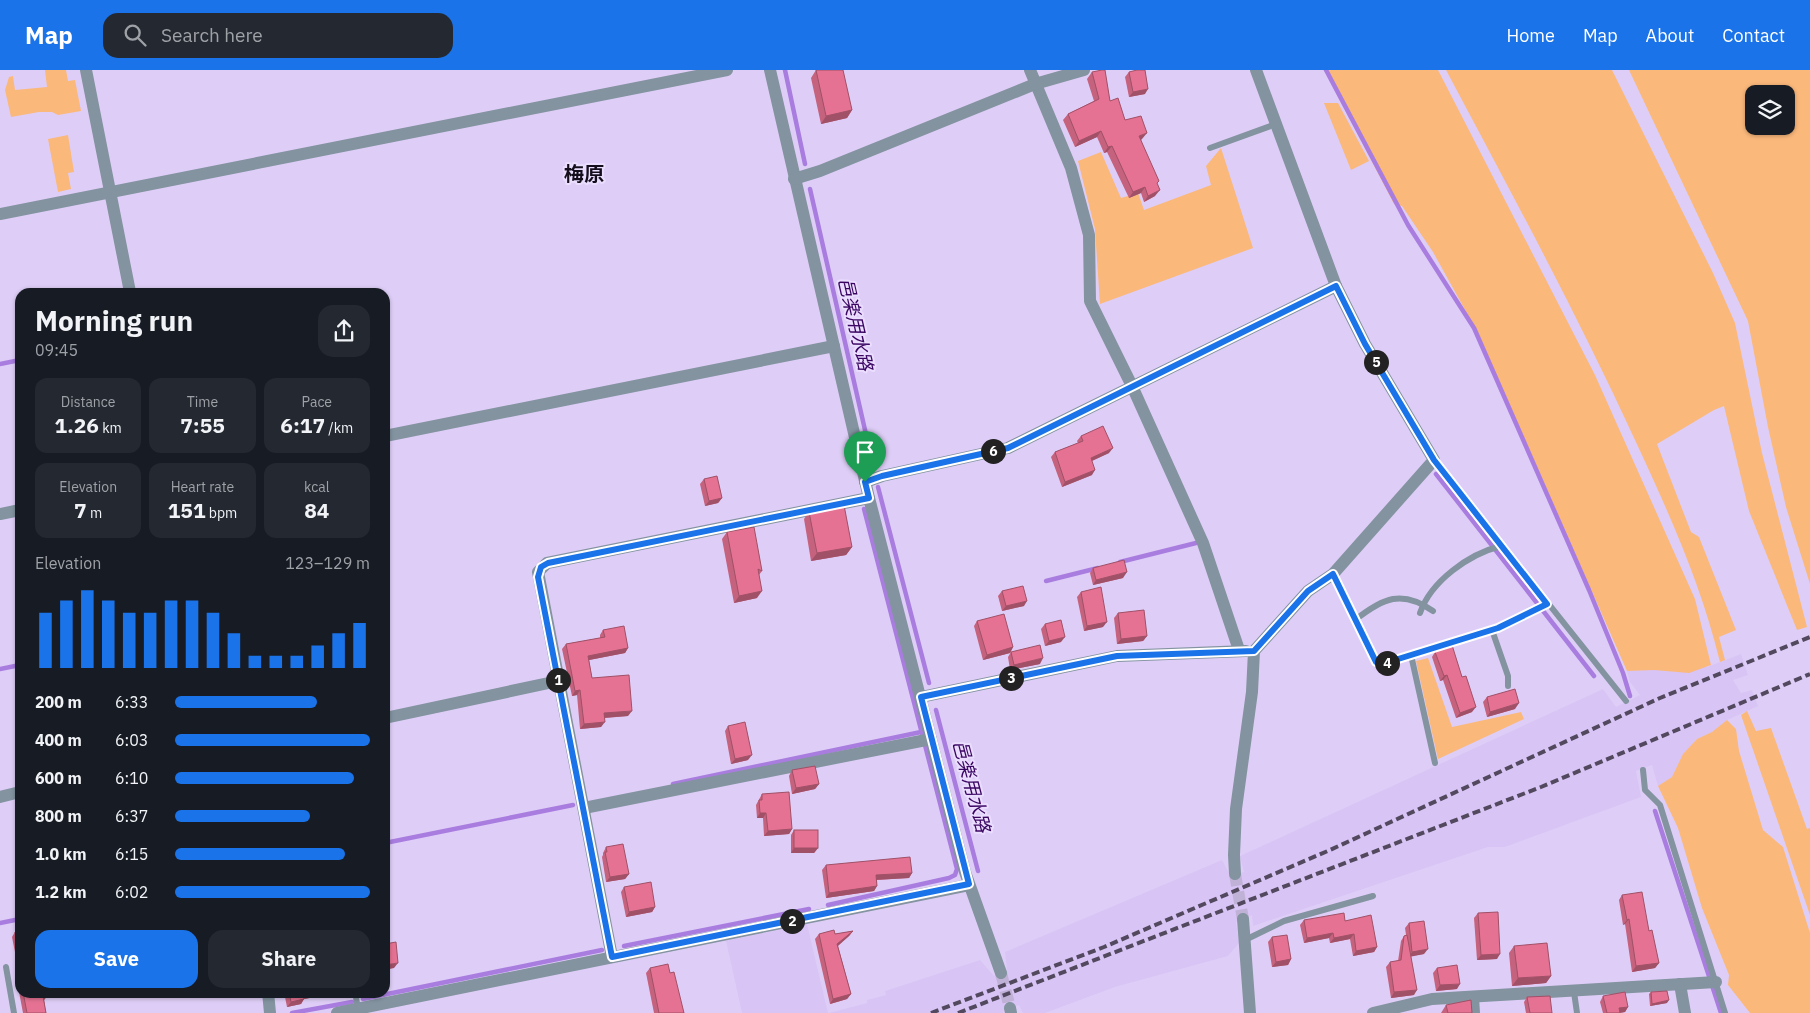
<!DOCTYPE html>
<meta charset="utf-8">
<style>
body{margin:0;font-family:"IBM Plex Sans","Noto Sans JP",sans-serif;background:#242831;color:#f1f3f6;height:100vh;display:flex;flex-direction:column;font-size:19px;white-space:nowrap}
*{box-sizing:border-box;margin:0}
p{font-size:16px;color:#9ea1a6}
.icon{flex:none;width:28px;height:28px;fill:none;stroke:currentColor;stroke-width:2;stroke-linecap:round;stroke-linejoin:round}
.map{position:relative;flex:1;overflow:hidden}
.sheet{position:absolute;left:15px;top:218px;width:375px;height:710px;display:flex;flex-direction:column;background:#171b24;border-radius:15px;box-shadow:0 1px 4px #0004}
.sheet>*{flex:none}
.buttons{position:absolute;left:1745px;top:15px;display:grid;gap:10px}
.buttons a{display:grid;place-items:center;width:50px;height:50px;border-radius:10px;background:#171b24;box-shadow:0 1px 4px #0004;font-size:25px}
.pin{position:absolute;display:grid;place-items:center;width:42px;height:42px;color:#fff;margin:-51px -21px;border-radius:50% 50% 50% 0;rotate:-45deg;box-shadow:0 0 5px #0007}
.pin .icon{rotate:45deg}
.km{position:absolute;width:25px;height:25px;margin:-12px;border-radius:50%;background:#222;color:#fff;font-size:14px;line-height:25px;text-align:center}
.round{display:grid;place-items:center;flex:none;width:52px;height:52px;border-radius:15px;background:#242831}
.summary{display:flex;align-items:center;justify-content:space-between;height:85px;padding:0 20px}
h1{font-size:28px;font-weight:700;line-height:38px}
.figures{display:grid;grid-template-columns:repeat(3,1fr);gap:8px;height:85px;padding:5px 20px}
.figures div{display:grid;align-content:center;border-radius:12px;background:#242831;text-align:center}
.figures b{font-size:21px;font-weight:700}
.figures small{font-size:14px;font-weight:400}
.figures p{font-size:14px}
.chart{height:140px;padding:10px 20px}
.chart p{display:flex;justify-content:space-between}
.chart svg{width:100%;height:90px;margin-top:5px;stroke:#1a73e8;stroke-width:6}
.button{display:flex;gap:10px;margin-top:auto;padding:10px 20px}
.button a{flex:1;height:58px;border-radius:15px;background:#1a73e8;color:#fff;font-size:20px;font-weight:700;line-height:58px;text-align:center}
.button a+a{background:#242831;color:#f1f3f6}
ul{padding:0 20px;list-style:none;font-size:16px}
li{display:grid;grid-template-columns:80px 60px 1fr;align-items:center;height:38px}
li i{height:12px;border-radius:6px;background:#1a73e8}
header{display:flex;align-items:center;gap:30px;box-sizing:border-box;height:70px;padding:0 25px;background:#1a73e8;color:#fff}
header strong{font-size:24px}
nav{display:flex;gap:28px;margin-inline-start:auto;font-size:18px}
.search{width:350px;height:45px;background:#242831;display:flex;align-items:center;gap:12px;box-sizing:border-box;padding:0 18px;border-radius:15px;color:#9ea1a6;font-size:19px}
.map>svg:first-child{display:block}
</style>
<header>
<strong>Map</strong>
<div class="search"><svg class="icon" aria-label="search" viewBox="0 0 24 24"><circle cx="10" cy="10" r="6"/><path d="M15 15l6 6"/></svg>Search here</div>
<nav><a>Home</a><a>Map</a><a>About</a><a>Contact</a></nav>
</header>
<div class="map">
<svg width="1810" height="943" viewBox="0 0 1810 943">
<rect width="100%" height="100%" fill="#decef7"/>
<g fill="#d8c4f5">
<polygon points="1741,584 1748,605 1733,610 1741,623 1752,620 1758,636 1727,650 1712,662 1697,669 1683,684 1672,707 1658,716 1652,695 1636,701 1641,727 1505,777 1488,777 1253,856 1252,845 1236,852 1239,873 1228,886 1115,917 1045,943 1023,943 1019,935 1004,940 1003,943 829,943 867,933 867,930 886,925 885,921 980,890 994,906 1007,900 1005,882 1222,790 1230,805 1244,802 1240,786 1603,619 1616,637 1640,625 1630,612 1627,601 1707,597"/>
<polygon points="807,854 828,943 742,943 726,871"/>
</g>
<g fill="#fab87b" fill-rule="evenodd">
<polygon points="45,0 66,0 68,11 75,10 81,41 58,45 52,42 39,42 11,47 5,20 9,7 13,6 15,20 47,17"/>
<polygon points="1324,0 1438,0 1595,305 1695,529 1711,595 1689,603 1654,600 1627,601 1479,265 1433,182 1402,136 1394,134"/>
<path d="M1446,0H1612L1713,203L1735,253L1762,383L1807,557L1797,560L1749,441L1724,336L1714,340L1657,374L1691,462L1699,467L1736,560L1719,567L1725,590L1720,592C1701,514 1669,443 1635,370C1577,244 1511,122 1446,0Z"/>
<path d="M1629,0H1810V514L1786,437L1768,357L1748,251ZM1754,24H1786V56H1754Z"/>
<polygon points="1324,33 1338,33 1369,91 1351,100"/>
<polygon points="68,65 74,102 68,103 71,119 58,122 48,69"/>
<polygon points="1221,78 1253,178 1100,234 1095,159 1078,91 1101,82 1121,128 1138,123 1144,140 1211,115 1206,96"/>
<polygon points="1428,588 1452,657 1521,642 1524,649 1438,689 1416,591"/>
<polygon points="1747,641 1756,661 1771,658 1807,759 1810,758 1810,845 1741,645"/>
<polygon points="1727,650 1736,659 1739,681 1763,760 1783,777 1810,863 1810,943 1750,943 1728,915 1729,905 1702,838 1678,758 1658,716 1672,707 1683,684 1697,669 1712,662"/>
</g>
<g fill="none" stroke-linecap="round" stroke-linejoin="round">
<g stroke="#a97ddf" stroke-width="4.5">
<polyline points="785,0 805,94"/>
<polyline points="1326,0 1408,155 1474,258 1589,520 1623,603 1630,626"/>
<polyline points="810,119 873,395"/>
<polyline points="0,294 20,290"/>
<polyline points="1436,404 1594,606"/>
<polyline points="878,417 929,613"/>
<polyline points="1120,492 1196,473"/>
<polyline points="1046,511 1098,498"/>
<polyline points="0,599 20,595"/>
<polyline points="936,640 978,801"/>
<polyline points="673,714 921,662"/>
<polyline points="1655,741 1721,943"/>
<polyline points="385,773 573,735"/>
<polyline points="828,835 949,808 955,805 957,799 864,439"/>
<polyline points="0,853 20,849"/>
<polyline points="624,876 809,839"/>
<polyline points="363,929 602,880"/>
<polyline points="292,943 352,932"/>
</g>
<g stroke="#c0b1d6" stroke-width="12" stroke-dasharray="12 6" stroke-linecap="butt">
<polyline points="1235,804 1243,849"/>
<polyline points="1001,903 1010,938"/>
</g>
<g stroke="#8393a0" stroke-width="6">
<polyline points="1210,78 1276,54"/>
<polyline points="1434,390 1626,631"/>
<polyline points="1333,504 1376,592 1382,594 1498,558 1547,533"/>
<path d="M1420,543C1431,511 1469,484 1501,476"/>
<path d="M1355,550C1383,528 1402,519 1433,541"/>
<polyline points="1492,560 1508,606 1508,616"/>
<polyline points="1411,585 1435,693"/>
<polyline points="1643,700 1645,720 1660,735 1725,943"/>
<polyline points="1245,870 1284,851 1373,826"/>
<polyline points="6,897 14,943"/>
<polyline points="355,922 358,939"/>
<polyline points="1574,922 1577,943"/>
</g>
<g stroke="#8393a0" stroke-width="12">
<polyline points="86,0 130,222"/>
<polyline points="770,0 869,428 965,802 1001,903"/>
<polyline points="1030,0 1071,98 1089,165 1090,231 1132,316 1203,473 1239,580"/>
<polyline points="794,109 820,101 1035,14 1084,0"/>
<polyline points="0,144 727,0"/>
<polyline points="385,366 834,276"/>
<polyline points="865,412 882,406 1008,378 1336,216"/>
<polyline points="0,444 20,440"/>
<polyline points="921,627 1117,586 1246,581"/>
<polyline points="385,648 558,611"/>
<polyline points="0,727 20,722"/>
<polyline points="584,738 931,669"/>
<polyline points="1235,804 1234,785 1236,739 1252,622 1254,581 1308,521 1333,504 1434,390 1365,274 1336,216 1256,0"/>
<polyline points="1243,849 1250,943"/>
<polyline points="612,887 538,502 547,493 869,428"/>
<polyline points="1680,914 1685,943"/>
<polyline points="268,922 270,943"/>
<polyline points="1473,927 1474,943"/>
<polyline points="1010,938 1011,943"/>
<polyline points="337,943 969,815"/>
<polyline points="1373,943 1432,929 1716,912"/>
</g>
<g stroke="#52495f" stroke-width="4" stroke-dasharray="8 4" stroke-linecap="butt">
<polyline points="931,943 1104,877 1330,780 1660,628 1810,567"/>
<polyline points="958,943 1541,717 1810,604"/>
</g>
</g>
<g fill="#c5627e">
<polygon points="816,0 852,40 847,48 821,54 811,8"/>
<polygon points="1092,2 1110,31 1125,50 1142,69 1141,70 1157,114 1155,126 1144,132 1141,123 1129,128 1107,82 1104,83 1097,67 1075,77 1063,50 1068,44 1094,31 1087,9"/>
<polygon points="1129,2 1145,24 1129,27 1125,7"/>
<polygon points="1081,366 1109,383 1092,391 1092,405 1062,417 1051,387 1055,382 1078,373 1077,371"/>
<polygon points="704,409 722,428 718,433 705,436 700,414"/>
<polygon points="809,442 852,477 846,485 811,491 804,449"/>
<polygon points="727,462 762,501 759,505 757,528 734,533 722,469"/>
<polygon points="1093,498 1123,508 1093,515 1090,503"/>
<polygon points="1002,521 1024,536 1002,541 998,526"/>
<polygon points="1081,522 1103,557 1084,561 1077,527"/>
<polygon points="1118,543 1147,566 1143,571 1117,574 1114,548"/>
<polygon points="977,551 1013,577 1010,583 983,590 974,556"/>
<polygon points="1045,554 1061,572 1045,576 1041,559"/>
<polygon points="603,560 628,578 625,583 589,590 592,608 628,646 605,648 601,657 580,659 577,625 572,626 562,579 566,574 600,568 600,565"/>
<polygon points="1011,582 1040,594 1010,600 1008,587"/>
<polygon points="1435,582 1462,607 1472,642 1456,648 1443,610 1440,611 1432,587"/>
<polygon points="1487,627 1515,639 1487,647 1483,632"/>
<polygon points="728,656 748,690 731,694 725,661"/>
<polygon points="792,700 819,714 815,719 792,724 789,706"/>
<polygon points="762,724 792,759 789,764 764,766 763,748 757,748 756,735"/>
<polygon points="19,726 20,726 20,757 16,731"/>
<polygon points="794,760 818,778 814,783 791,783 791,765"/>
<polygon points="606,777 629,804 625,809 606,812 602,787 603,785 603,783"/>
<polygon points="826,795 912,803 909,808 877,810 877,816 874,821 826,828 822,800"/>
<polygon points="624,817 655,837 652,842 626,847 621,822"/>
<polygon points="1622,825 1649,861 1659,893 1655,898 1632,902 1625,854 1623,855 1619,830"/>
<polygon points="1478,843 1497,889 1477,890 1474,848"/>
<polygon points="1304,850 1345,851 1377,877 1374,882 1353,886 1350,869 1330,873 1329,868 1304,873 1300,855"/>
<polygon points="1409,853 1424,884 1411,886 1414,925 1391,928 1386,897 1390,892 1398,891 1401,871 1404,866 1406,865 1405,858"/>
<polygon points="20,861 20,922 47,922 48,925 44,930 46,943 23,943 16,906 19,902 12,867 15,862"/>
<polygon points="853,861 849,866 838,876 851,924 847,929 830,934 815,869 819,864 835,864"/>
<polygon points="1272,867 1291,889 1288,895 1272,897 1268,872"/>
<polygon points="1514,876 1551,906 1546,913 1512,916 1509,883"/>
<polygon points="650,898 670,903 684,943 654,943 646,903"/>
<polygon points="1437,898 1457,919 1436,921 1433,903"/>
<polygon points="284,922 339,922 304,929 301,934 287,937"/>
<polygon points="1651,922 1667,933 1650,936 1649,924"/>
<polygon points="1603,926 1628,937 1625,942 1620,943 1603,943 1600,932"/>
<polygon points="1527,927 1552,943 1526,943 1524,932"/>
<polygon points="1446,935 1472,943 1441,943"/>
</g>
<g fill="#a05067">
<polygon points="1148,19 1145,24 1129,27 1133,22"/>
<polygon points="852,40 847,48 821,54 826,46"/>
<polygon points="1101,61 1097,67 1075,77 1079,71"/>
<polygon points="1147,63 1142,69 1135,72 1139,66"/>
<polygon points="1112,76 1107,82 1104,83 1108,77"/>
<polygon points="1145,117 1141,123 1129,128 1133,122"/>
<polygon points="1160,120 1155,126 1144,132 1148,126"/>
<polygon points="1113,378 1109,383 1087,393 1091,388"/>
<polygon points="1095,400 1092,405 1062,417 1065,412"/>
<polygon points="722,428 718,433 705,436 709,431"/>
<polygon points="852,477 846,485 811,491 817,483"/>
<polygon points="1127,502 1123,508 1093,515 1096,510"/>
<polygon points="762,521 757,528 734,533 739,526"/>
<polygon points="1027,531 1024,536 1002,541 1006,536"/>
<polygon points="1107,552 1103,557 1084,561 1087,556"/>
<polygon points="1147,566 1143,571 1117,574 1121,569"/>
<polygon points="1065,567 1061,572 1045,576 1049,571"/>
<polygon points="1013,577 1010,583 983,590 987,585"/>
<polygon points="628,578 625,583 584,591 588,586"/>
<polygon points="1043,588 1040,594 1010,600 1014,595"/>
<polygon points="1447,605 1443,610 1440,611 1444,606"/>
<polygon points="580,620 577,625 572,626 575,621"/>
<polygon points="1519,633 1515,639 1487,647 1490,642"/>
<polygon points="1476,637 1472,642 1456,648 1460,643"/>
<polygon points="632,641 628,646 601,648 604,643"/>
<polygon points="605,652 601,657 580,659 584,654"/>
<polygon points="752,685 748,690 731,694 735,689"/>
<polygon points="819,714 815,719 792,724 796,718"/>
<polygon points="760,743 766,743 763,748 757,748"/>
<polygon points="792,759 789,764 764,766 768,761"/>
<polygon points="794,778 818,778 814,783 791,783"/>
<polygon points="912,803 909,808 873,810 876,805"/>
<polygon points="629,804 625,809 606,812 610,807"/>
<polygon points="877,816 874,821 826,828 829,823"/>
<polygon points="655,837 652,842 626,847 629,842"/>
<polygon points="1629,849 1625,854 1623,855 1627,850"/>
<polygon points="853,861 849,866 834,879 837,874"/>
<polygon points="1333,863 1329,868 1304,873 1307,868"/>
<polygon points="1354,864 1350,869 1330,873 1334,868"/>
<polygon points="1377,877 1374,882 1353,886 1356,881"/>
<polygon points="1428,879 1424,884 1409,887 1412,882"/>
<polygon points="1500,884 1497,889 1477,890 1481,885"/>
<polygon points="1291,889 1288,895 1272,897 1276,892"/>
<polygon points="398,893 394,898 385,900 385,895"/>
<polygon points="1659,893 1655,898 1632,902 1636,896"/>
<polygon points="1551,906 1546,913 1512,916 1518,908"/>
<polygon points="1460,914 1457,919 1436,921 1440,915"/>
<polygon points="1417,920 1414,925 1391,928 1394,922"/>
<polygon points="318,922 339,922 300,930 303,925"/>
<polygon points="851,924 847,929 830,934 833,929"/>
<polygon points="48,925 44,930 39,931 43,926"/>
<polygon points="304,929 301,934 287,937 291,932"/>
<polygon points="1669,930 1667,933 1650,936 1652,934"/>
<polygon points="1628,937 1625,942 1618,943 1619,938"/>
</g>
<g fill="#e57293" stroke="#a05067">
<polygon points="816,0 843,0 852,40 826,46"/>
<polygon points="1102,0 1105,0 1110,31 1118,28 1125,50 1141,46 1147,63 1139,66 1159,111 1157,113 1160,120 1148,126 1145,117 1133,122 1112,76 1108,77 1101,61 1079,71 1068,44 1099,29 1092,2"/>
<polygon points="1137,0 1145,0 1148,19 1133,22 1129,2"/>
<polygon points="1103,356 1113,378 1091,388 1095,400 1065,412 1055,382 1083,371 1081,366"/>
<polygon points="717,406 722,428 709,431 704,409"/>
<polygon points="844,435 852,477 817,483 809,442"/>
<polygon points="754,457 762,501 758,499 762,521 739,526 727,462"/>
<polygon points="1124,490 1127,502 1096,510 1093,498"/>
<polygon points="1023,516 1027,531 1006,536 1002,521"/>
<polygon points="1101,517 1107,552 1087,556 1081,522"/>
<polygon points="1144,540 1147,566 1121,569 1118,543"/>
<polygon points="1004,544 1013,577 987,585 977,551"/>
<polygon points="1061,550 1065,567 1049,571 1045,554"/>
<polygon points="624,556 628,578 588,586 592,608 629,605 632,641 604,643 605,652 584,654 580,620 575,621 566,574 605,567 603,560"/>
<polygon points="1040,575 1043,588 1014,595 1011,582"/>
<polygon points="1452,575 1462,607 1466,606 1476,637 1460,643 1447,605 1444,606 1435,582"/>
<polygon points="1515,619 1519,633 1490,642 1487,627"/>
<polygon points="745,652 752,685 735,689 728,656"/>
<polygon points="815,696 819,714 796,718 792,700"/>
<polygon points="789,722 792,759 768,761 766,743 760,743 759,730 762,730 762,724"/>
<rect x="794" y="760" width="24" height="18"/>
<polygon points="623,774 629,804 610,807 605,782 607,782 606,777"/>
<polygon points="910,787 912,803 876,805 877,816 829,823 826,795"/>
<polygon points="651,812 655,837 629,842 624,817"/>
<polygon points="1642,822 1649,861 1652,860 1659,893 1636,896 1629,849 1627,850 1622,825"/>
<polygon points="1498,842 1500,884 1481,885 1478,843"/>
<polygon points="1344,843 1345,851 1371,845 1377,877 1356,881 1354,864 1334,868 1333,863 1307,868 1304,850"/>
<polygon points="1424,851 1428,879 1412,882 1409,853"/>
<polygon points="834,860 835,864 853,861 837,874 851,924 833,929 819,864"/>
<polygon points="20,861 20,887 15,862"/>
<polygon points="1287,865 1291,889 1276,892 1272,867"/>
<polygon points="1407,865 1417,920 1394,922 1390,892 1401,890 1404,866"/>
<polygon points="396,872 398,893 385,895 385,874"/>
<polygon points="1547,873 1551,906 1518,908 1514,876"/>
<polygon points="668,894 670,903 674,902 684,943 659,943 650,898"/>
<polygon points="1457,895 1460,914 1440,915 1437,898"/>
<polygon points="1667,921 1669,930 1652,934 1651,922"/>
<polygon points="23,922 47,922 48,925 43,926 46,943 27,943"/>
<polygon points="289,922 318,922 303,925 304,929 291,932"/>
<polygon points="1625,922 1628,937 1619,938 1620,943 1607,943 1603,926"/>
<polygon points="1550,926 1552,943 1530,943 1527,927"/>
<polygon points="1471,930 1472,943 1448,943 1446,935"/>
</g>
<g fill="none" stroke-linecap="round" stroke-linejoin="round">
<defs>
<polygon id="route" points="1336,216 1365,274 1434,390 1547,534 1498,558 1382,594 1376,592 1333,504 1308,521 1254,581 1117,586 921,627 969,814 612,887 538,507 541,497 548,493 869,428 865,412 882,406 1008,378"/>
</defs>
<use href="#route" stroke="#fff" stroke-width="10"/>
<use href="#route" stroke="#1a73e8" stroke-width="6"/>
</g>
<g text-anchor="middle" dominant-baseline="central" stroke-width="4" stroke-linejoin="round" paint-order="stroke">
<g font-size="19" font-style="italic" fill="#390561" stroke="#eaddfe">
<text transform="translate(856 254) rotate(77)">邑楽用水路</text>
<text transform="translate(972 716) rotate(75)">邑楽用水路</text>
</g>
<g font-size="20" font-weight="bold" fill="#140e1c" stroke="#eaddfe">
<text x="584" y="103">梅原</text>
</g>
</g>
</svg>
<div class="buttons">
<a><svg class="icon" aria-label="layers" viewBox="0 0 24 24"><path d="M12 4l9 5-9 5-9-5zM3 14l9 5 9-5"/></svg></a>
</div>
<div class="pin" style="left:865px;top:412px;background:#1e9e55"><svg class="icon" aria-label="arrive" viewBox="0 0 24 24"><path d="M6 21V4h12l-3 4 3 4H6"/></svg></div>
<b class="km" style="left:558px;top:610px">1</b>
<b class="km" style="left:792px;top:851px">2</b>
<b class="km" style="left:1011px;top:608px">3</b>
<b class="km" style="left:1387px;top:593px">4</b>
<b class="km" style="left:1376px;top:292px">5</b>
<b class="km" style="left:993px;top:381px">6</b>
<section class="sheet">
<div class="summary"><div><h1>Morning run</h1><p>09:45</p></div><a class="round"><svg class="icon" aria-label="share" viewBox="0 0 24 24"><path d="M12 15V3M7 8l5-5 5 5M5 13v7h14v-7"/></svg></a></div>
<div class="figures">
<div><p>Distance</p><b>1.26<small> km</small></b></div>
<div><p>Time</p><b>7:55</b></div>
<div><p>Pace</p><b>6:17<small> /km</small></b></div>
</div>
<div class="figures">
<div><p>Elevation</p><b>7<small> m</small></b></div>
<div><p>Heart rate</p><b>151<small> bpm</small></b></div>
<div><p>kcal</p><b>84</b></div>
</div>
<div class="chart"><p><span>Elevation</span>123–129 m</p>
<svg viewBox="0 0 160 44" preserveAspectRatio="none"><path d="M5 44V17M15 44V11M25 44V6M35 44V11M45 44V17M55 44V17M65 44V11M75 44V11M85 44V17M95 44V27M105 44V38M115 44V38M125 44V38M135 44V33M145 44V27M155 44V22"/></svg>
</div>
<ul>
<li><b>200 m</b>6:33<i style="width:73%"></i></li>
<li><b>400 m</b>6:03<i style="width:100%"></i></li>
<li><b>600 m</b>6:10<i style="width:92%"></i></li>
<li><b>800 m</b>6:37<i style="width:69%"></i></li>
<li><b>1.0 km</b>6:15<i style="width:87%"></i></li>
<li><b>1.2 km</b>6:02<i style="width:100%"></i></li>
</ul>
<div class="button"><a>Save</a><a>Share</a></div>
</section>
</div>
